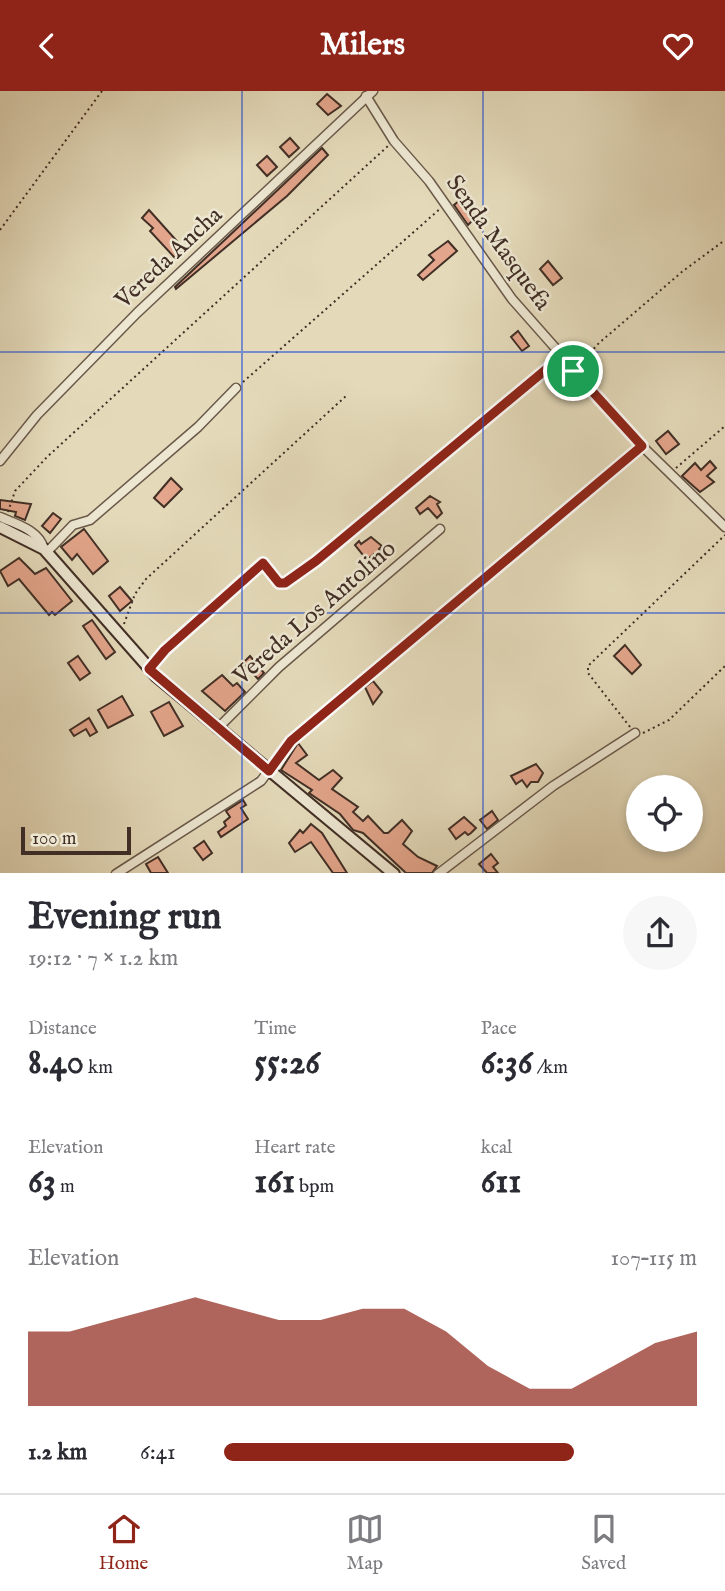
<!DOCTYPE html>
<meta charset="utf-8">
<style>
body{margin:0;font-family:"IM FELL English",serif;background:#f7f7f7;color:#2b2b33;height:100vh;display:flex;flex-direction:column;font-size:26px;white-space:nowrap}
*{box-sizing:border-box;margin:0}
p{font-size:23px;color:#7c7c81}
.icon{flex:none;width:38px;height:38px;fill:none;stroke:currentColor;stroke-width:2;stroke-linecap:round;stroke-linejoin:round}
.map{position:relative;height:782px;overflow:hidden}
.side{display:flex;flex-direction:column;background:#fff;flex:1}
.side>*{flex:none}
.fabs{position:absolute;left:626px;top:684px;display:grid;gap:14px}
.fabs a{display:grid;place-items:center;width:77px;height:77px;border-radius:50%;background:#fff;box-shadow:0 4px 10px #0003;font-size:35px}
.scale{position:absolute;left:21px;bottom:18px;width:110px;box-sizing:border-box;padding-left:7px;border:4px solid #412e25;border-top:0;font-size:19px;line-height:24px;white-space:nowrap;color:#412e25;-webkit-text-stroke:5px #ede7d2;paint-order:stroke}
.pin{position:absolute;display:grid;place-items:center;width:60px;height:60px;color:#fff;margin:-30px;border:4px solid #fff;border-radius:50%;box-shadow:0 2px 7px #0007}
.round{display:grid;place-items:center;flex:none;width:74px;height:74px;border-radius:37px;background:#f7f7f7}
.head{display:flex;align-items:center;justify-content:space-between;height:119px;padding:0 28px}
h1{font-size:38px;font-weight:700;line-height:52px}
.figures{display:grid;grid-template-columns:repeat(3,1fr);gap:10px;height:119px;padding:7px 28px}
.figures div{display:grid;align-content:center}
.figures b{font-size:35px;font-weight:700}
.figures small{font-size:19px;font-weight:400}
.figures p{font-size:19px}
.chart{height:196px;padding:14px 28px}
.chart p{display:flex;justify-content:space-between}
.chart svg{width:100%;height:126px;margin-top:7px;fill:#8f2418;opacity:.7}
ul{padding:0 28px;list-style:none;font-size:23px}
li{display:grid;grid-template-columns:112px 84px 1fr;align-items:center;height:52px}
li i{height:18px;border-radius:9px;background:#8f2418}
header{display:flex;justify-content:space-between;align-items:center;height:91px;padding:0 28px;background:#8f2418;color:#fff;font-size:32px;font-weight:700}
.tab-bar{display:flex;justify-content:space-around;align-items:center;height:98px;border-top:2px solid #e1e1e2;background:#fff;font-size:19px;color:#7c7c81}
.tab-bar a{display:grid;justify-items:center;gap:4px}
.tab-bar .on{color:#8f2418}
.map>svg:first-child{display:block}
</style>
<header><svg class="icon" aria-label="back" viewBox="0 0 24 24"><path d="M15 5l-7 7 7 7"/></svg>Milers<svg class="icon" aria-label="heart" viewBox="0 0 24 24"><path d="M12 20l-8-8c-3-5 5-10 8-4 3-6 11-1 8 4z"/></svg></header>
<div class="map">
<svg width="725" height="783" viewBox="0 0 725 783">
<rect width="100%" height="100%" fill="#e4daba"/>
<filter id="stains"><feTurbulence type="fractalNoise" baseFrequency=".00286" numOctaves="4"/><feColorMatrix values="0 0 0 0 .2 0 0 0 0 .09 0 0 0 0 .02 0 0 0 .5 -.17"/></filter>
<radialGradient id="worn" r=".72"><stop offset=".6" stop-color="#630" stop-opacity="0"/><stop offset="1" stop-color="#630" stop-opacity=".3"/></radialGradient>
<g fill="#e3a58b" stroke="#412e25" stroke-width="2">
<polygon points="327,3 341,15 328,24 317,13"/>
<polygon points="290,47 299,57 289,66 280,56"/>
<polygon points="322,57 328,64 287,105 176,198 175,196"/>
<polygon points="267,65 277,76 267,85 257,74"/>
<polygon points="460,109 476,126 468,134 454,114"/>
<polygon points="149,119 184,158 175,167 150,140 153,137 142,127"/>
<polygon points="448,150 457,160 423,189 418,184 434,169 429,164"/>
<polygon points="548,170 562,187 553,194 540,178"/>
<polygon points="518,240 529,255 522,260 511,246"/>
<polygon points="584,254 590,262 577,272 569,263"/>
<polygon points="668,340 679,353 666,363 656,350"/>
<polygon points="710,370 716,377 707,385 714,391 700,401 682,385 695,372 701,379"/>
<polygon points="171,387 182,398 164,416 154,407"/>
<polygon points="430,405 440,411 437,413 442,422 437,427 428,417 420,423 416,417"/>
<polygon points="0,409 31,413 25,429 15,425 16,421 0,418"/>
<polygon points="53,422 61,428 50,442 42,435"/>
<polygon points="84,438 108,470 93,483 77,463 72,469 61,456"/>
<polygon points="371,446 382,455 379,458 383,463 377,467 374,463 367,469 355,454 359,450 361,453"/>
<polygon points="19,467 35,483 46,477 72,510 55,524 52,521 49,524 19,488 8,495 0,480"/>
<polygon points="120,496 132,510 120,520 109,505"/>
<polygon points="92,529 115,561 106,568 83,535"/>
<polygon points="625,554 641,574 632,583 614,565"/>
<polygon points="78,565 90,582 80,589 68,572"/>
<polygon points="250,565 264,582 258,588 243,572"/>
<polygon points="222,584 233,595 237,592 245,601 225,620 202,600"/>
<polygon points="373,590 382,601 373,613 365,596"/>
<polygon points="122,605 133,624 108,637 98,619"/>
<polygon points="169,611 183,635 164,645 151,621"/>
<polygon points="89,627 97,641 90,645 86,638 74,645 70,639"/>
<polygon points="298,652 307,664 296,672 319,689 333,679 342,687 332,698 358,716 353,721 363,730 368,725 384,742 388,742 402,729 412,740 403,753 418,766 437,775 432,782 406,782 363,742 353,739 340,723 309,702 312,699 281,679"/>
<polygon points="536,673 543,682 538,691 531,691 527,696 522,689 516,693 511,685"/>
<polygon points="243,709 246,714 241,717 248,728 221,746 218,741 226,735 224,731 230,726 226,720"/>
<polygon points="492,720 498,729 487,738 480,729"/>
<polygon points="464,726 476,737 471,742 468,744 465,741 456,748 449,738"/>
<polygon points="311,733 322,742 347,782 333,782 311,751 295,761 289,752 300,739 303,742"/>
<polygon points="204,750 212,762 203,769 194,757"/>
<polygon points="491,763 498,772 493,776 498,782 487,782 479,773"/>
<polygon points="158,766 168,782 151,782 146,773"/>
</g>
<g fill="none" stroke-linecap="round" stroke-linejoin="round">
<defs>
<g id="minor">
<polyline points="366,5 394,50 429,90 512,208 642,355 725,436"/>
<polyline points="0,370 37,324 137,222 373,0"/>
<path d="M0,426C16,433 39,439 44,458"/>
<polyline points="47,461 73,434 90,429 198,336 236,297"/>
<polyline points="217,638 279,576 440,438"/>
<polyline points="116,783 261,690 291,650 642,355"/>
<polyline points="438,783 553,695 635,642"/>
</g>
<polyline id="secondary" points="0,436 44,458 156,585 394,783"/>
</defs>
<use href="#minor" stroke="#6a594a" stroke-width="11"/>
<use href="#secondary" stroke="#412e25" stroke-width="14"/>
<g stroke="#412e25" stroke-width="2" stroke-dasharray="2 3.5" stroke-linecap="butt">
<polyline points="0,139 102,0"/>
<polyline points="579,274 599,252 683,180 725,149"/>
<polyline points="243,291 441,117"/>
<polyline points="676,377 725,335"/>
<polyline points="8,421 15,400 47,366 388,55"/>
<polyline points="124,533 135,503 146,488 346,305"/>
<polyline points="154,572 263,472 280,492 316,470 557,270"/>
<polyline points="630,636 588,582 588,575 725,444"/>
<polyline points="643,642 669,629 725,575"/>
</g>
<use href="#minor" stroke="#ede7d2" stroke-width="8"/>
<use href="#secondary" stroke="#ede7d2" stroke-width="10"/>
</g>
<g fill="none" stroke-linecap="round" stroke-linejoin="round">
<defs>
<polygon id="route" points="561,266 642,355 291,650 269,680 149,578 165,559 263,472 279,492 285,492 316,470"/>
</defs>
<use href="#route" stroke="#fff" stroke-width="14"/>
<use href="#route" stroke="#8f2418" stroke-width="9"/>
</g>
<path fill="none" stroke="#1d4ed8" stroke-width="2" stroke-opacity="0.55" d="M242,0V783M483,0V783M0,261H725M0,522H725"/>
<g text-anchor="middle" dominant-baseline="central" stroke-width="5" stroke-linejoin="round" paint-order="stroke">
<g font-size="24" fill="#412e25" stroke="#ede7d2">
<text transform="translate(498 152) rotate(54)">Senda Masquefa</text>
<text transform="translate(169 167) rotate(-43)">Vereda Ancha</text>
<text transform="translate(315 522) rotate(-41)">Vereda Los Antolino</text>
</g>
</g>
<rect width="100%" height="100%" filter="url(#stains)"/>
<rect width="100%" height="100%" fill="url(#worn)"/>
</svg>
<div class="fabs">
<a><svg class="icon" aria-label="locate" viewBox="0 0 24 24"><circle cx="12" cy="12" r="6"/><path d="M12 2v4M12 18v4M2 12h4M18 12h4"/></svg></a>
</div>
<div class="scale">100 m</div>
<div class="pin" style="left:573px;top:280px;background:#1e9e55"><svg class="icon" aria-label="arrive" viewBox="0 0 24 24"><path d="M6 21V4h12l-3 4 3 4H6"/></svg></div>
</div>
<section class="side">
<div class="head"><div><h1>Evening run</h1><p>19:12 · 7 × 1.2 km</p></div><a class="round"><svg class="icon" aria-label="share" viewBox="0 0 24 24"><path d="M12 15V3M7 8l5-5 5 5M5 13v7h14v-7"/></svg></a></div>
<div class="figures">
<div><p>Distance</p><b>8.40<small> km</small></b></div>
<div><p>Time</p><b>55:26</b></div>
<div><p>Pace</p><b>6:36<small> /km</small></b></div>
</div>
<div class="figures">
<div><p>Elevation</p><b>63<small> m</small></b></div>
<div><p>Heart rate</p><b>161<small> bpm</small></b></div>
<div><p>kcal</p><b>611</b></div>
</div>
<div class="chart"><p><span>Elevation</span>107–115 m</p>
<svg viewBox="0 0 160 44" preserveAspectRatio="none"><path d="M0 44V18L10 18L20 14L30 10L40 6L50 10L60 14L70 14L80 10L90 10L100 18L110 30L120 38L130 38L140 30L150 22L160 18V44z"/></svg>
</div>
<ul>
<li><b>1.2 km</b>6:41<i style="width:74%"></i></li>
</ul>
</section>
<nav class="tab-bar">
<a class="on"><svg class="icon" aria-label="home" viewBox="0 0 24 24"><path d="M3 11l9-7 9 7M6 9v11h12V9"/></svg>Home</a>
<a><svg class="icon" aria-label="map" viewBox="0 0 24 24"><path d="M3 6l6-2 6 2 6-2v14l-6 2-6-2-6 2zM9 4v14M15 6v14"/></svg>Map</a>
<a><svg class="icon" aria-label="saved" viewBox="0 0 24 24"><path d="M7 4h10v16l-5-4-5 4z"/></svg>Saved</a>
</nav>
